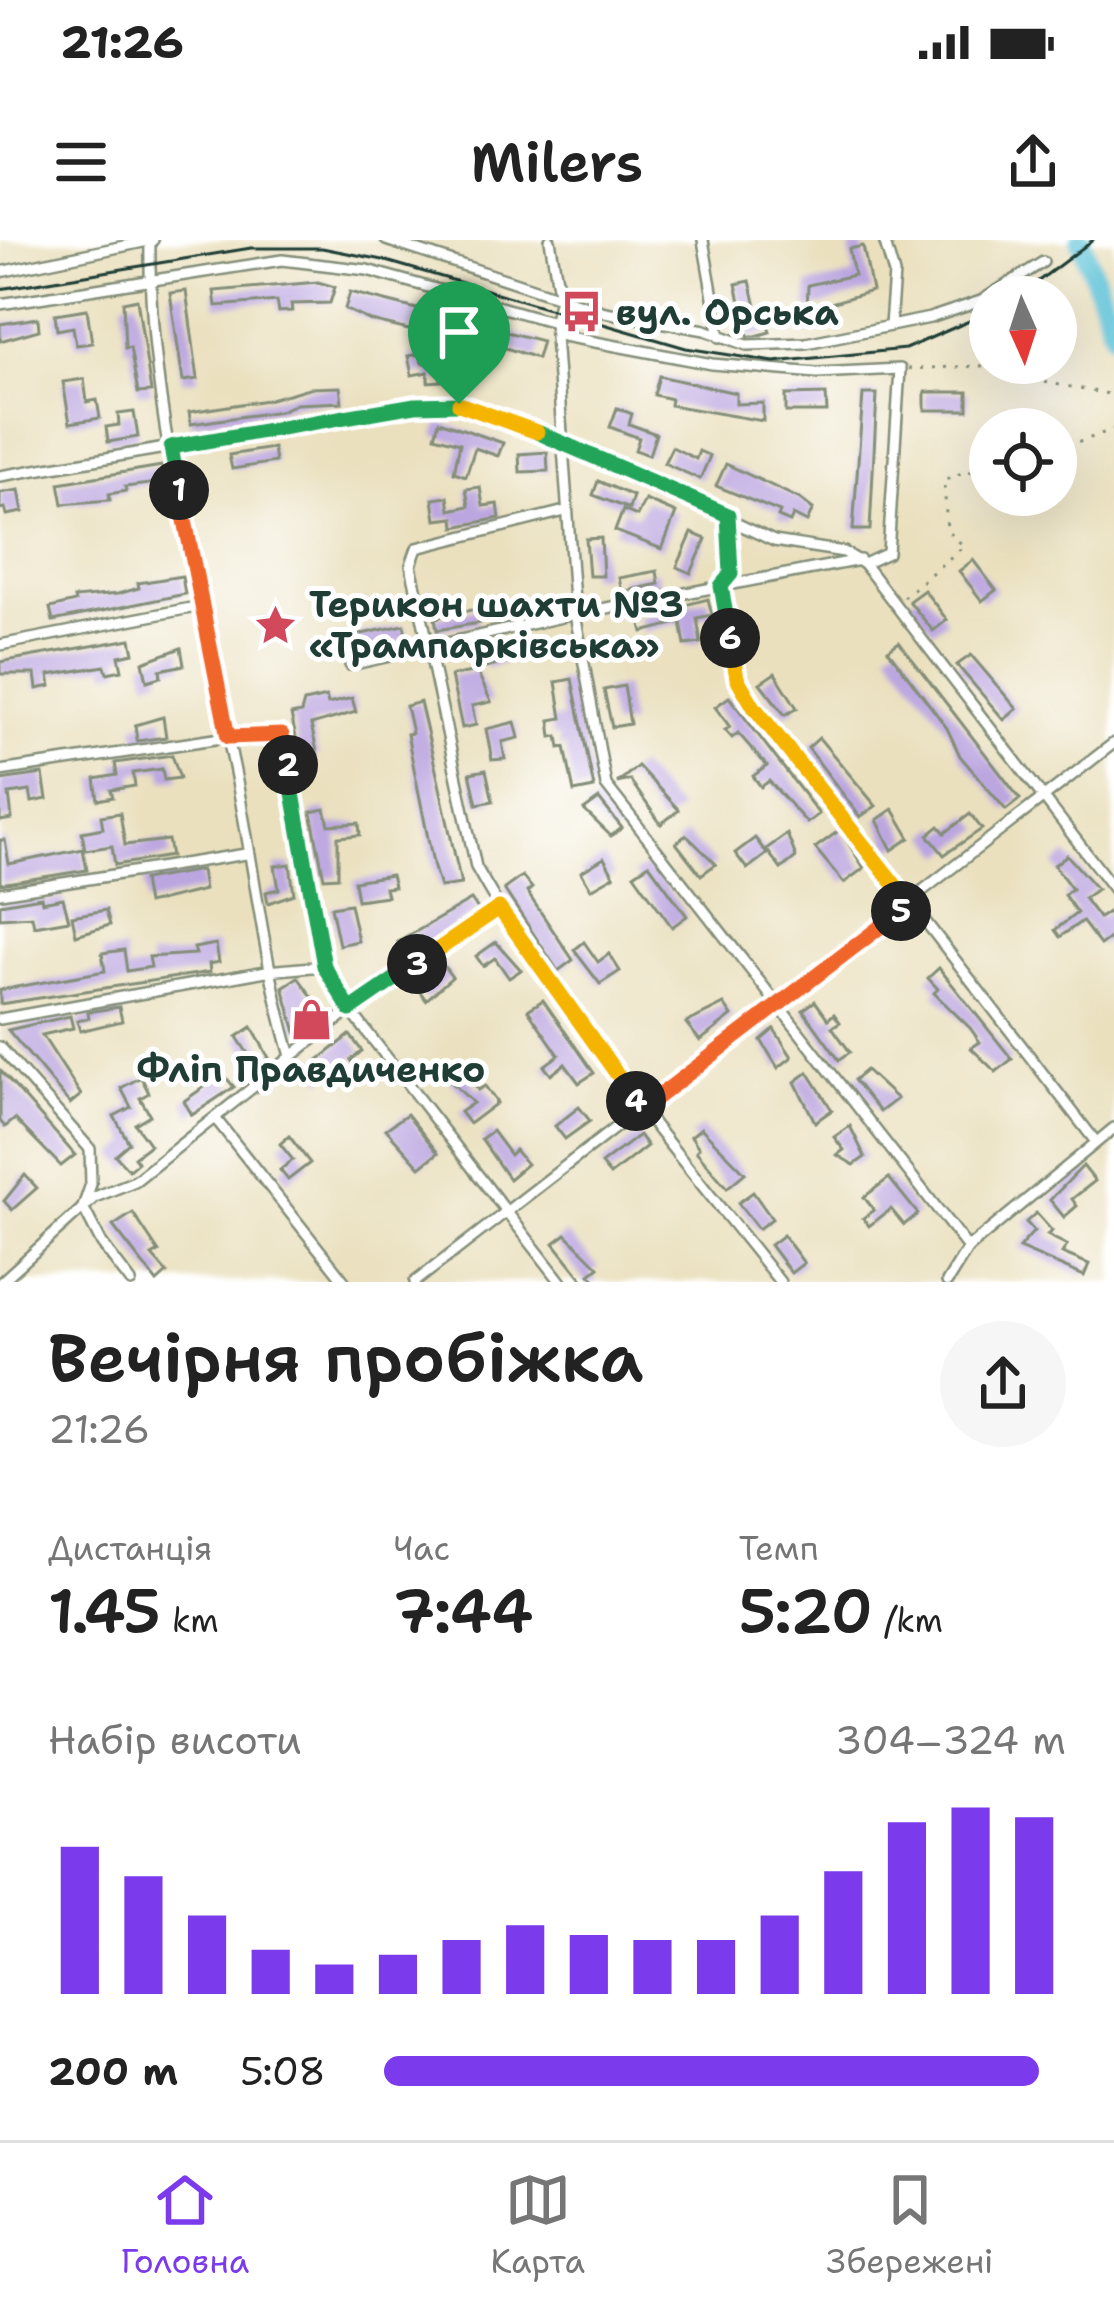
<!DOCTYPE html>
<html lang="uk">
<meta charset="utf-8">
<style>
body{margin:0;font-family:"Shantell Sans",sans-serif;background:#f6f6f6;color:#222;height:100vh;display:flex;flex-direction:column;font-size:45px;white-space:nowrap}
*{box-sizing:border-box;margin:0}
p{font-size:39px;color:#767676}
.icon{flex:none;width:66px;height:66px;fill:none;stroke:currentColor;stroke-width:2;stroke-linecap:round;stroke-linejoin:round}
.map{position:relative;height:1042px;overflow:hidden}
.details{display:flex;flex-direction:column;background:#fff;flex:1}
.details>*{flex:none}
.needle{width:78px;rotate:177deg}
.fabs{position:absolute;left:969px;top:36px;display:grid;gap:24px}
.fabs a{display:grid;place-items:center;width:108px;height:108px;border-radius:50%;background:#fff;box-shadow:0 12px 48px #0002;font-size:60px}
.pin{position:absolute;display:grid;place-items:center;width:102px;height:102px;color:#fff;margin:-123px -51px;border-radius:50% 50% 50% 0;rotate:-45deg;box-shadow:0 0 12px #0007}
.pin .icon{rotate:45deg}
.km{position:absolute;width:60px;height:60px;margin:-30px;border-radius:50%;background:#222;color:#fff;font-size:33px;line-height:60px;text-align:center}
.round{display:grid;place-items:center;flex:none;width:126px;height:126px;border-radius:63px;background:#f6f6f6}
.overview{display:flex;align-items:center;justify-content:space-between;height:204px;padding:0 48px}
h1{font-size:66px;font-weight:600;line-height:90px}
.metrics{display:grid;grid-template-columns:repeat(3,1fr);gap:18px;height:204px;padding:12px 48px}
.metrics div{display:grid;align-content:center}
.metrics b{font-size:60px;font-weight:600}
.metrics small{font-size:33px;font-weight:400}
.metrics p{font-size:33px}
.chart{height:336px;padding:24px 48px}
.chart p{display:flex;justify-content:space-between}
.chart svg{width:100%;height:216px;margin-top:12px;stroke:#7c3aed;stroke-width:6}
ul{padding:0 48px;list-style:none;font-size:39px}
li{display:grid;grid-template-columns:192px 144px 1fr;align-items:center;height:90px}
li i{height:30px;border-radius:15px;background:#7c3aed}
.status{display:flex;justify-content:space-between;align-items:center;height:84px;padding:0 60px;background:#fff;direction:ltr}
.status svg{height:33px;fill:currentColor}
header{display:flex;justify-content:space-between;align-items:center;height:156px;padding:0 48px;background:#fff;font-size:54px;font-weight:600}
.tab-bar{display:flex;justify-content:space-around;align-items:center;height:168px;border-top:3px solid #e0e0e0;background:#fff;font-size:33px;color:#767676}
.tab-bar a{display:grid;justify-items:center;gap:6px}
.tab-bar .active{color:#7c3aed}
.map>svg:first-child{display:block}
</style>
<div class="status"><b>21:26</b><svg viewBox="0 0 49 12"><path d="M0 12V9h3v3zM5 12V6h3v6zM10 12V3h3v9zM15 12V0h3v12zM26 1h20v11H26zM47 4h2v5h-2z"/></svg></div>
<header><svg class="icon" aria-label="menu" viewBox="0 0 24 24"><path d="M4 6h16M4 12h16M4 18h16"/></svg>Milers<svg class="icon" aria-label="share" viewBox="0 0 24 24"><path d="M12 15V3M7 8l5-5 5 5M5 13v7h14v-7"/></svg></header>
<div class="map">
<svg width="1114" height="1042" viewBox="0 0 1114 1042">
<rect width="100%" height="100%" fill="#fff"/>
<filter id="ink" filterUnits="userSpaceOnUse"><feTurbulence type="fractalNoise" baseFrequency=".00833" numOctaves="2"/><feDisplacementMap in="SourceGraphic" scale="24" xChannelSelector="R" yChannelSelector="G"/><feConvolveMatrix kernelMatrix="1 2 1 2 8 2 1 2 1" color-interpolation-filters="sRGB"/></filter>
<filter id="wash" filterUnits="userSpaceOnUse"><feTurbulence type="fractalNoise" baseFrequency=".004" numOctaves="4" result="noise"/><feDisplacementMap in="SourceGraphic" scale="48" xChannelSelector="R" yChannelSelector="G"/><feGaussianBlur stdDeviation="2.7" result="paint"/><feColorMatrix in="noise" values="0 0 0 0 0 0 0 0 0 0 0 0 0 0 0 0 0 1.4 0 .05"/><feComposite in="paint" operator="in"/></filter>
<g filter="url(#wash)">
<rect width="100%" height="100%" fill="#eae0be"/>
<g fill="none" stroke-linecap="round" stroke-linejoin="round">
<polyline stroke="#5ac1d7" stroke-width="3" points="1100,55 1114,60"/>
<polyline stroke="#5ac1d7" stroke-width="21" points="1081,0 1114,93"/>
</g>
<g id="blocks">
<g fill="#bba6e0">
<polygon points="863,6 872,51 807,70 808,45 854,35 849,9"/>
<polygon points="750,41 759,79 766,77 770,92 756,96 748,96 736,44"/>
<polygon points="318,42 335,47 330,63 291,64 292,71 279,72 277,61 216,66 214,51"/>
<polygon points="186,51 198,139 183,141 170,53"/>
<polygon points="350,52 542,101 537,118 446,89 415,86 413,91 371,81 345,69"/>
<polygon points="137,59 151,152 138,153 130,107 125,108 123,62"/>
<polygon points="87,69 92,103 76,105 73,87 57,90 55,74"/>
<polygon points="38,78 39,90 0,101 0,84"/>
<polygon points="420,114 422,123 440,122 441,141 428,142 428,132 412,135 408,116"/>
<polygon points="659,136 736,153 736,164 763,163 763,181 670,165 671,159 654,155"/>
<polygon points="84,139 87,162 97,160 100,178 70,183 63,142"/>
<polygon points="340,147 342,162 296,164 280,171 191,184 189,172 267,160 309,148"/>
<rect x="925" y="152" width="43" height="18"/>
<polygon points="826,154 827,172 786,172 786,155"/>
<polygon points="863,154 877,154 870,290 853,290"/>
<polygon points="617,168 632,174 629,184 656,194 649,215 635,210 639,198 610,187"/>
<polygon points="134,172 138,197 108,202 106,187 119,185 118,174"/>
<polygon points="439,181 503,203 498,216 475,208 466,236 454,232 460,203 435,196"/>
<polygon points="672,207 696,219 699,211 710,216 700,239 664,223"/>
<polygon points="273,208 275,222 232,229 229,215"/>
<polygon points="547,212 548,231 520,232 519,214"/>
<polygon points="726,224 800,259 813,269 807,282 793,275 790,282 778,277 780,272 716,246"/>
<polygon points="162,226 165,242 125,247 126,251 109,254 110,260 63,264 59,243"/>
<polygon points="598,241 633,256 629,269 593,255"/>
<polygon points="480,247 483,266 498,264 500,278 455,287 454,278 436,280 433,259 448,257 450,270 469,266 466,249"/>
<polygon points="19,250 23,272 7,275 5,268 0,269 0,253"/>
<polygon points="645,260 676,273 662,309 615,291 623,270 637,276"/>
<polygon points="692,293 706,299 691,333 677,327"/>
<polygon points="601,298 603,336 589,336 586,299"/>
<polygon points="973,320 996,350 982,361 959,331"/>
<polygon points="657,331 659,344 622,352 619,338"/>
<polygon points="182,336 185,354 53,381 50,368 75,362 74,358 118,354 139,348 138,343"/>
<polygon points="924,350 947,380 933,391 909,361"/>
<polygon points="708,359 712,375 697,378 701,403 685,405 681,382 643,392 639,377"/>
<polygon points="476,369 479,383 437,390 435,378"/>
<polygon points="404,385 407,399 348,416 343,398"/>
<polygon points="131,399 134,413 119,416 122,430 107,433 105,426 49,435 51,446 37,449 35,434 0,434 0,422"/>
<polygon points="899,402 1020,559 1006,570 960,516 947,488 888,410"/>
<polygon points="524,404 527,417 486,428 482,415"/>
<polygon points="181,408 184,425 160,430 161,437 147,441 143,422"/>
<polygon points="971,415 1017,469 1004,480 957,425"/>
<polygon points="477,431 491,462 472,466 476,485 462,488 451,436"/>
<polygon points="775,433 797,468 785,475 760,443"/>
<polygon points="572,439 594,548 574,552 565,507 560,508 558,496 552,497 550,480 562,478 556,442"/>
<polygon points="624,446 630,484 612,487 604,450"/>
<polygon points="326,457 328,464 352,458 356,472 311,485 318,516 301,520 291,475 301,473 304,462"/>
<polygon points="729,457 819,574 807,583 769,541 761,547 753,536 767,526 738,493 732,498 725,490 730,487 715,467"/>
<polygon points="420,462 439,543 461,644 440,647 434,628 407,494 412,493 406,466"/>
<polygon points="163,477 166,497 137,501 135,485"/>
<polygon points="515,482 519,498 502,502 505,519 492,520 486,489"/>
<polygon points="819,498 876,566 860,577 808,508"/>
<polygon points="172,515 180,538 164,540 162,529 133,533 135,546 111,550 113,557 98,560 95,539 117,535 115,523"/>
<polygon points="638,526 679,570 661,584 630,540 617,543"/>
<polygon points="486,530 493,561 477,564 470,533"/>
<polygon points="43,534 47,559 32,562 30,551 9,554 12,579 0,581 0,540"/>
<polygon points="599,559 622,588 611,596 584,570"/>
<polygon points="325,569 329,585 359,583 360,595 338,597 338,637 324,638 311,572"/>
<polygon points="893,569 910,598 892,610 877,580"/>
<polygon points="120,573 125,605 168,600 171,616 115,625 112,606 85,610 82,592 103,588 101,576"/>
<polygon points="970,574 982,589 944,615 928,595 939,586 945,593"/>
<polygon points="840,590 864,628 844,643 815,608"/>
<polygon points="787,594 796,617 781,629 766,609"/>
<polygon points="686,595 716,624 701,635 676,603"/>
<polygon points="755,598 767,614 747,629 735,613"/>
<polygon points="0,600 5,600 9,624 83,609 87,630 0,644"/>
<polygon points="1067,615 1097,649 1084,658 1099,678 1108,672 1114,679 1114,695 1100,705 1082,681 1060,697 1055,690 1077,673 1064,655 1072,649 1054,625"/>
<polygon points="604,618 614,636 591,649 581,632"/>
<polygon points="290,624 294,654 268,663 266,652 279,649 275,626"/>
<polygon points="649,624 687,676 672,687 634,634"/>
<polygon points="201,630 204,650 147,664 143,640"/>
<polygon points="391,635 394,647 385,648 387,656 357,660 354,641"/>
<polygon points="522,636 532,648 527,652 573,720 558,731 504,649"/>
<polygon points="41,657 42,662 63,658 69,680 34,686 32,676 0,678 0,664"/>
<polygon points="471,660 479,670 409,718 398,702"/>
<polygon points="350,664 358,701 339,705 331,667"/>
<polygon points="106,670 110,685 76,695 72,676"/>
<polygon points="496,702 521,730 509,738 495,718 483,726 476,716"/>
<polygon points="584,702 598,722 609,714 620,731 600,744 574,710"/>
<polygon points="216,704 219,722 209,724 210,732 0,764 0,750 105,731 102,713 124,710 127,731 151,727 149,717 196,714 194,708"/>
<polygon points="439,720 452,737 426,760 411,739"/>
<polygon points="939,728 1012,819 996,832 971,808 980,802 970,788 934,753 938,749 928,738"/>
<polygon points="298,737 323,772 296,792 283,747"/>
<polygon points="543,760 594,833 579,843 565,824 551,835 544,826 559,815 528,770"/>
<polygon points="815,761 828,779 834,774 840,782 832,787 850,812 839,820 803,770"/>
<polygon points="724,764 732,776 700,801 686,783"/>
<polygon points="119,767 122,781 80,791 77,781 89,778 88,772"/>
<polygon points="70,776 73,788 42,795 81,855 70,864 8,790"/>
<polygon points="252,787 269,818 256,826 237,797"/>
<polygon points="774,789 792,817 778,828 761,800"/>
<polygon points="350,795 362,811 351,820 357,828 347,835 341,826 323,840 311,826"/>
<polygon points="458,822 478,850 485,846 497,863 469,884 460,872 473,863 442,833"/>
<polygon points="0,830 75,915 61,926 15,879 5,887 0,881"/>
<polygon points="866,830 897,859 880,872 854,840"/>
<polygon points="808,832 832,870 815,882 795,842"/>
<polygon points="223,834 234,847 192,875 184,861"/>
<polygon points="141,837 149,853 140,858 150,875 135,884 150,905 134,917 138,922 129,930 115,915 129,903 114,876 131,867 121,848"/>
<polygon points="579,867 590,881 565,899 555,886"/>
<polygon points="407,874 438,913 420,927 386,889"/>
<polygon points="850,886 865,917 854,925 837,915 844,910 834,897"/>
<polygon points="701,888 745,933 727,948 696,911 699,908 691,896"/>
<polygon points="492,891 510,915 515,910 527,924 509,939 481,899"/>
<polygon points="639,895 647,906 610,935 601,924"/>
<polygon points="289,896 310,923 288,940 280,930 293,920 280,904"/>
<polygon points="1083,926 1095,941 1072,959 1077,966 1064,977 1050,960"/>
<polygon points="25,935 37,948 12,970 4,961"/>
<polygon points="889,938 918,974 904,985 891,969 869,986 863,978 874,970 864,957"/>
<polygon points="753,952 772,979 758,989 738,963"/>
<polygon points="133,973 159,1012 152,1016 167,1033 157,1042 113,986"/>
<polygon points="1036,973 1052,991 1047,995 1067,1005 1062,1013 1089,1024 1084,1036 1019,1008 1034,991 1026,982"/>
<polygon points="566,994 599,1027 590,1034 597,1042 585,1042 554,1003"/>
<polygon points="783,995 804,1023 791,1033 770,1005"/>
</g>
</g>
</g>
<g filter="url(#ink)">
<use href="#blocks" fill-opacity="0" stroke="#848e79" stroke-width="3"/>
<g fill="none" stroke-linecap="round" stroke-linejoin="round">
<defs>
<g id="street">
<polyline points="386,0 605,72 705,90 747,105 806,103 930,78 981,61 1043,22"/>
<polyline points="550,0 560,58 554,82 575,374 606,545 968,1008"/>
<polyline points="703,0 720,97"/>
<polyline points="884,0 894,34 890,85"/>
<path d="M150,1C147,162 200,362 233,522C254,621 262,717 291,816"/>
<polyline points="0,32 153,0"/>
<polyline points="0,64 282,20 367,30 554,82"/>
<polyline points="558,95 712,124 817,133 900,129 888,313 864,324 1114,649"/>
<polyline points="0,236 437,162 505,178 561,201 774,301 844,312 864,324"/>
<path d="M565,271L417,308L411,325L476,627C559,776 674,909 780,1042"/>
<polyline points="728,275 731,334 721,346 737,438 1096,902"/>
<polyline points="0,405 201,366"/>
<polyline points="350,425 575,374 860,320"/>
<polyline points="0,531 228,497 282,495 324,726 350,770 561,1042"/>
<polyline points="0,653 246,614"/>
<polyline points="0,779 266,731 324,726"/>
<polyline points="0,807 90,909 91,944 83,967 102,1004 131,1042"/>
<polyline points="215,878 345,1042"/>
<polyline points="1,1042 95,957 135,941 350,770 499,668"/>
<polyline points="415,1042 1114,503"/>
<polyline points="947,1042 968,1008 1114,888"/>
</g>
</defs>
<use href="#street" stroke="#848e79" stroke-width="14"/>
<g stroke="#848e79" stroke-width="3" stroke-dasharray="3 9" stroke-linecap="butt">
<polyline points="908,129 1024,124 1044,142 1114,155"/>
<polyline points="1056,211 1114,189"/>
<polyline points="903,357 964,306 947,291 944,240 967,231 990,234"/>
</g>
<use href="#street" stroke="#fff" stroke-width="9"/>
<g stroke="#1f3d34" stroke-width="3">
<polyline points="0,49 251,8 322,8 383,20 686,108 774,122 905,109 990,72"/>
<polyline points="1017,57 1093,0"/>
</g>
</g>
</g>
<g fill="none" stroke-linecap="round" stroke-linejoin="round" filter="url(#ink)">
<defs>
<polyline id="split-1" points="179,250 171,207 415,165 459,164"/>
<polyline id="split-2" points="179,250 228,497 282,495 288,525"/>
<polyline id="split-3" points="288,525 324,726 350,770 417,724"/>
<polyline id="split-4" points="417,724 499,668 636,861"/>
<polyline id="split-5" points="636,861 642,869 901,671"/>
<polyline id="split-6" points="730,398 737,438 754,467 910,664 901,671"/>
<polyline id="split-7" points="537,192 728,275 731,334 721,346 730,398"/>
<polyline id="split-8" points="459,164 537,192"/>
</defs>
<use href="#split-1" stroke="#fff" stroke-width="24"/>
<use href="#split-2" stroke="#fff" stroke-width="24"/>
<use href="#split-3" stroke="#fff" stroke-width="24"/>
<use href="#split-4" stroke="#fff" stroke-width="24"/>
<use href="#split-5" stroke="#fff" stroke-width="24"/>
<use href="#split-6" stroke="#fff" stroke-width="24"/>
<use href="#split-7" stroke="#fff" stroke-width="24"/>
<use href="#split-8" stroke="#fff" stroke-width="24"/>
<use href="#split-1" stroke="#22a559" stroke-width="15"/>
<use href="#split-2" stroke="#f0652b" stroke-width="15"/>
<use href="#split-3" stroke="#22a559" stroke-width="15"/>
<use href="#split-4" stroke="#f5b400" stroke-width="15"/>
<use href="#split-5" stroke="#f0652b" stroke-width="15"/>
<use href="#split-6" stroke="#f5b400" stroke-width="15"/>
<use href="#split-7" stroke="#22a559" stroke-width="15"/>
<use href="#split-8" stroke="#f5b400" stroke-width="15"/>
</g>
<defs>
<symbol id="bus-bare" viewBox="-9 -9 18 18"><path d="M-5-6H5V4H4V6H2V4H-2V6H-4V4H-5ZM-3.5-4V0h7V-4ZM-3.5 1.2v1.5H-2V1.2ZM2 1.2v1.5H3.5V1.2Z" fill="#d1495b" stroke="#fff" stroke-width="2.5" paint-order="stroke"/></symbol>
<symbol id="sight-bare" viewBox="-9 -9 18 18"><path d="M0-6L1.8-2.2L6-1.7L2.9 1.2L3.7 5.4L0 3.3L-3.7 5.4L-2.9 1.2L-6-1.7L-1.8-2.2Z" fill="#d1495b" stroke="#fff" stroke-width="2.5" paint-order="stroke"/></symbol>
<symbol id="shop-bare" viewBox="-9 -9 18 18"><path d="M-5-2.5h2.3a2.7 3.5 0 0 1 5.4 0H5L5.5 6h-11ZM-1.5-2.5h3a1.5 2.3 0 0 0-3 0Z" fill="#d1495b" stroke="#fff" stroke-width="2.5" paint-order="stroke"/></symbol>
</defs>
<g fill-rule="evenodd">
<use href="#bus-bare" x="552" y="42" width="59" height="59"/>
<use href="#sight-bare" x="246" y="356" width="59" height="59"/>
<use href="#shop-bare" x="282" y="750" width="59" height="59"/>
</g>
<g text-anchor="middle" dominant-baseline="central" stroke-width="10" stroke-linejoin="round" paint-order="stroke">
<g font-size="36" font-weight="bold" fill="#1f3d34" stroke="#fff" text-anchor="start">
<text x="616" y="72">вул. Орська</text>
<text x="309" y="364">Терикон шахти №3<tspan x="309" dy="41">«Трампарківська»</tspan></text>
<text x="311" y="829" text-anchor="middle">Фліп Правдиченко</text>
</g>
</g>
</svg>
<div class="fabs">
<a><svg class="needle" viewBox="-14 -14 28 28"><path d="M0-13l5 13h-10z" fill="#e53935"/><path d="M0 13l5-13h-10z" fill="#767676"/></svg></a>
<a><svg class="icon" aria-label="locate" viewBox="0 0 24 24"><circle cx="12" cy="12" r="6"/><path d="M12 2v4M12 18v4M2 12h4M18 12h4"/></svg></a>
</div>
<div class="pin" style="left:459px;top:164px;background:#1e9e55"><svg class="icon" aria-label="arrive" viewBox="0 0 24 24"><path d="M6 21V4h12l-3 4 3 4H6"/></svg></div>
<b class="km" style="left:179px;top:250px">1</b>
<b class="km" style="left:288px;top:525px">2</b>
<b class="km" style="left:417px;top:724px">3</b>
<b class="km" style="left:636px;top:861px">4</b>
<b class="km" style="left:901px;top:671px">5</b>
<b class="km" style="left:730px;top:398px">6</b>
</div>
<section class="details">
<div class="overview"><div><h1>Вечірня пробіжка</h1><p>21:26</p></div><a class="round"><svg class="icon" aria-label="share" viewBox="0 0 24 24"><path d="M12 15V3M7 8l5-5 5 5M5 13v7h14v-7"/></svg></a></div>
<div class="metrics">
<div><p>Дистанція</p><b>1.45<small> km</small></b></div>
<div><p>Час</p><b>7:44</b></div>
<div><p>Темп</p><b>5:20<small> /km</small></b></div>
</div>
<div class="chart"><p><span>Набір висоти</span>304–324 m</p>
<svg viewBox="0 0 160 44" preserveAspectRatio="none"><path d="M5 44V14M15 44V20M25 44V28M35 44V35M45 44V38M55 44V36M65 44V33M75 44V30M85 44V32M95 44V33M105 44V33M115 44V28M125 44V19M135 44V9M145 44V6M155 44V8"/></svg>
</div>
<ul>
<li><b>200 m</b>5:08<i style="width:96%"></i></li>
</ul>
</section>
<nav class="tab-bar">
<a class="active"><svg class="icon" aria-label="home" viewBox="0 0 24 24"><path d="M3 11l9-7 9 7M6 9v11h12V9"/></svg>Головна</a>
<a><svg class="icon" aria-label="map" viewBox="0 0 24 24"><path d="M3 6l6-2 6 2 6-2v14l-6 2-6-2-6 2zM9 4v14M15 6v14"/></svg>Карта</a>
<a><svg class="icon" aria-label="saved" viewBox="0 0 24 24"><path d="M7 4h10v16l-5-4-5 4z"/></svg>Збережені</a>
</nav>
